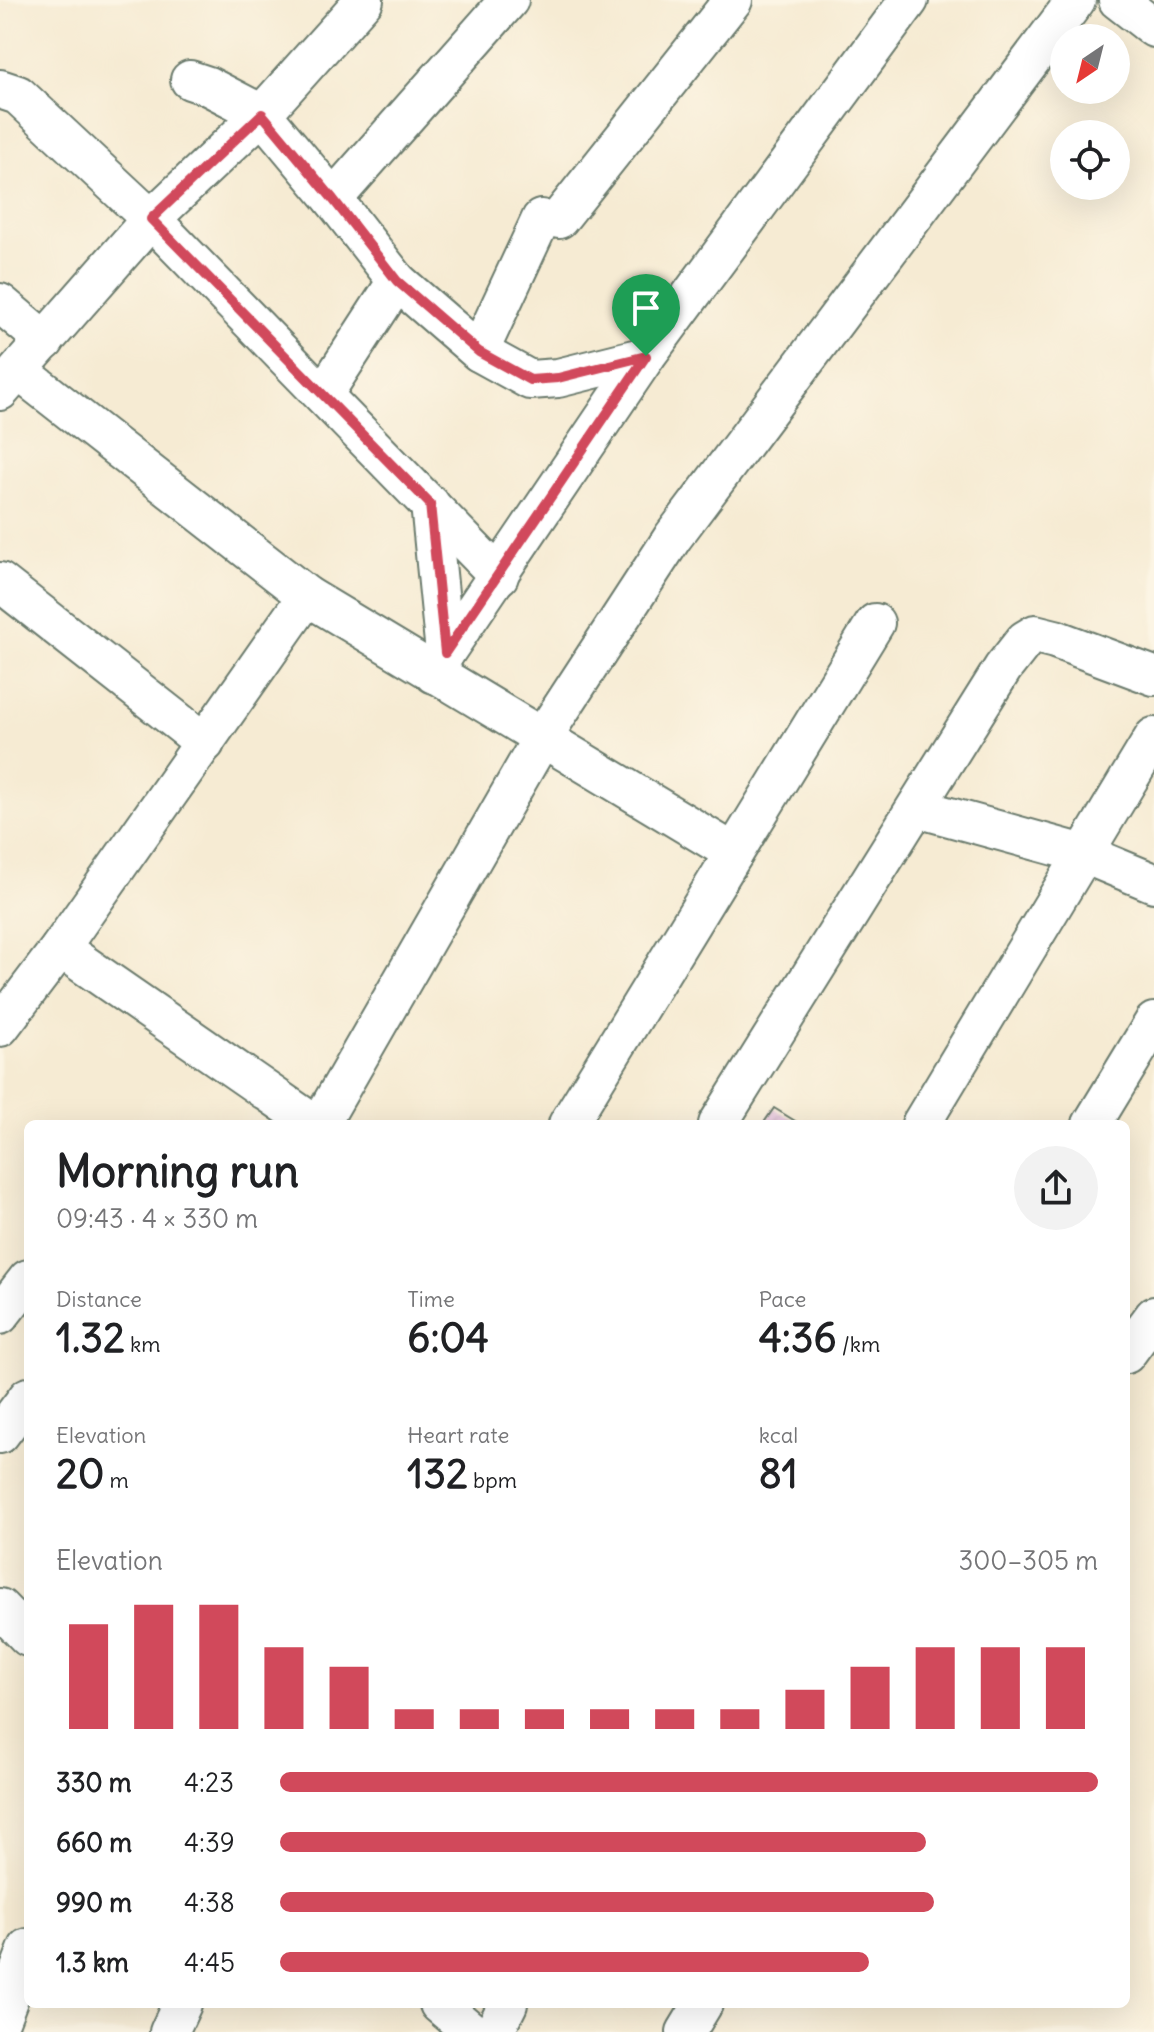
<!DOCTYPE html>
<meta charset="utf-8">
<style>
body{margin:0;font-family:Delius,sans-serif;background:#f2f2f2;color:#202124;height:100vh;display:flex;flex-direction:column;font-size:30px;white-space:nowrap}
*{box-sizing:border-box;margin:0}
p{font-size:26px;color:#757577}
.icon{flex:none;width:44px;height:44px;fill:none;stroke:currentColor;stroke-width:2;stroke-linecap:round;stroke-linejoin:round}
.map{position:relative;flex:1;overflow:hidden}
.sheet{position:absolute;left:24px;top:1120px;width:1106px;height:888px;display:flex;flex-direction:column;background:#fff;border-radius:12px;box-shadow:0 8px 32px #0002}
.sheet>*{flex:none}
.needle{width:52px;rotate:215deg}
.fabs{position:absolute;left:1050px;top:24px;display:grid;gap:16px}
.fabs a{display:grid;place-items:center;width:80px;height:80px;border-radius:50%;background:#fff;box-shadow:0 8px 32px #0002;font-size:40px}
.pin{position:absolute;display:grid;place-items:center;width:68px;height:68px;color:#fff;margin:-82px -34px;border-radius:50% 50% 50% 0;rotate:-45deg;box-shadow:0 0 8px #0007}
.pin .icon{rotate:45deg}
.round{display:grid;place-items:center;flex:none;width:84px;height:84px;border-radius:42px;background:#f2f2f2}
.head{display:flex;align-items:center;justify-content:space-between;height:136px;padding:0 32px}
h1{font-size:44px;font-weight:700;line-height:60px}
.stats{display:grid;grid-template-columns:repeat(3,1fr);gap:12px;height:136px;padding:8px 32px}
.stats div{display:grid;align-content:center}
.stats b{font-size:40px;font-weight:700}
.stats small{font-size:22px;font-weight:400}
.stats p{font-size:22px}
.chart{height:224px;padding:16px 32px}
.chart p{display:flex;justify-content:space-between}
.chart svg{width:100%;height:144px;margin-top:8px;stroke:#d1495b;stroke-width:6}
ul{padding:0 32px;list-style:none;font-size:26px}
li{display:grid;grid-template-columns:128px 96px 1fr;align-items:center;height:60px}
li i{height:20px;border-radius:10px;background:#d1495b}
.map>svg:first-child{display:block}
</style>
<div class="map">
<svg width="1154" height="2032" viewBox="0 0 1154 2032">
<defs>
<pattern id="building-hatch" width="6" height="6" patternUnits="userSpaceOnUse" patternTransform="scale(2)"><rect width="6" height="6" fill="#d7a3da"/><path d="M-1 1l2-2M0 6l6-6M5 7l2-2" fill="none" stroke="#ae86b2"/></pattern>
</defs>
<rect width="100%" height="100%" fill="#fcf5e5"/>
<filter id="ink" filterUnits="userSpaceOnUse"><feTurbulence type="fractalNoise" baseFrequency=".0125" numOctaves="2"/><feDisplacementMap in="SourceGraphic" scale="16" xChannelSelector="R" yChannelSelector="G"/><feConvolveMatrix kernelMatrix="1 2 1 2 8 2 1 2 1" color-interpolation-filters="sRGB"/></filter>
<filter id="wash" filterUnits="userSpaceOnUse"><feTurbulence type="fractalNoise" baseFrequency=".006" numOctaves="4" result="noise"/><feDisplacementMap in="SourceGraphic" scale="32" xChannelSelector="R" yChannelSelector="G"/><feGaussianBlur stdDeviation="1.8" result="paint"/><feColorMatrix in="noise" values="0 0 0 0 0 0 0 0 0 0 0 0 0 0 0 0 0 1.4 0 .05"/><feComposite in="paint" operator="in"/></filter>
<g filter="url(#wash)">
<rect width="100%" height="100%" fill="#f6ebd3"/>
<g id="blocks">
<polygon fill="url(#building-hatch)" points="774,1108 800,1124 763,1124"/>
</g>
</g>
<g filter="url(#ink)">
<use href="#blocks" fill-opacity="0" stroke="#6a7a6c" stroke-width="2"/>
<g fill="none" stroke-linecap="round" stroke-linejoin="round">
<defs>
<g id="minor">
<polyline points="1118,0 1154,28"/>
<polyline points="190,80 208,86 262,114 333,199 397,281 323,395"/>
<polyline points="0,89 18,95 151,219 499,576"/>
<polyline points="333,199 509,0"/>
<polyline points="559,219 733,0"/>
<polyline points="397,281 479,352 530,380 558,378 646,356"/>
<polyline points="0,303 45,341"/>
<polyline points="479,352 541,219"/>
<polyline points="19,371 307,596 734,853"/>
<polyline points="0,391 151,219 262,114 364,0"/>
<polyline points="430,504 445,653"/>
<polyline points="0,582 205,743"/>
<polyline points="434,674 445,653 646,356 909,0"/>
<polyline points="917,808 1084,854 1154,883"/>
<polyline points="60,948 314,1124"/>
<polyline points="0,1027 60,948 307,596"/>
<polyline points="320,1124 542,738 673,537 1076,0"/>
<polyline points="568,1124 875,623"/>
<polyline points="718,1124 1003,668 1025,640 1035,634 1055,639 1154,676"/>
<polyline points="921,1124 1154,737"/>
<polyline points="1092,1124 1154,1022"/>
<polyline points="0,1315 28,1279"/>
<polyline points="1126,1354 1154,1316"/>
<polyline points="0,1434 28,1397"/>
<polyline points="0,1608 28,1637"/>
<polyline points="439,2004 472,2032"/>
<polyline points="0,2021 28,1948"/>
<polyline points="169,2032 182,2004"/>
<polyline points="494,2032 508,2004"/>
<polyline points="686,2032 703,2004"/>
</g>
</defs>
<use href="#minor" stroke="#6a7a6c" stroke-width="42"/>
<use href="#minor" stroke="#fff" stroke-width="38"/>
</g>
</g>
<g fill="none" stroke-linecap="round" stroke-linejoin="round" filter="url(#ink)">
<defs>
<polygon id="route" points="262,114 333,199 397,281 479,352 530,380 558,378 646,356 445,653 430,504 151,219"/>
</defs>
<use href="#route" stroke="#fff" stroke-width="16"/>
<use href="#route" stroke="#d1495b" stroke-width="10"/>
</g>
</svg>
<div class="fabs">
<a><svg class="needle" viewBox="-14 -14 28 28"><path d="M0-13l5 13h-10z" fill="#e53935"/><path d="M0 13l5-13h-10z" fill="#757577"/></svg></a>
<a><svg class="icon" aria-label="locate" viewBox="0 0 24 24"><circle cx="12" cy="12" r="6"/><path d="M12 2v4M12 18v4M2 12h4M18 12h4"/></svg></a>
</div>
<div class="pin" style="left:646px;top:356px;background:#1e9e55"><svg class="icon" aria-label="arrive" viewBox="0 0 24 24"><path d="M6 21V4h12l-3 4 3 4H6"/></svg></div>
<section class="sheet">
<div class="head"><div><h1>Morning run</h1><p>09:43 · 4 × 330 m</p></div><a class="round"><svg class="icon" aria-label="share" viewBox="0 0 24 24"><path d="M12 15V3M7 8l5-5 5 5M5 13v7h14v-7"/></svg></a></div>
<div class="stats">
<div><p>Distance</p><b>1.32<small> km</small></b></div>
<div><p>Time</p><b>6:04</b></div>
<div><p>Pace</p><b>4:36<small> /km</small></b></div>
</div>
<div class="stats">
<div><p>Elevation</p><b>20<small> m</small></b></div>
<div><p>Heart rate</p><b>132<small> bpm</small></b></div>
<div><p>kcal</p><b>81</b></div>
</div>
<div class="chart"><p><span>Elevation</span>300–305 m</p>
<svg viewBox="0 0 160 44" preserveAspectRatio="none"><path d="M5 44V12M15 44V6M25 44V6M35 44V19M45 44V25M55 44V38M65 44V38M75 44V38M85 44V38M95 44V38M105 44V38M115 44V32M125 44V25M135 44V19M145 44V19M155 44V19"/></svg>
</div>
<ul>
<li><b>330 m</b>4:23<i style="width:100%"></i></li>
<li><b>660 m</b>4:39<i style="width:79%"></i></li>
<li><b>990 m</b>4:38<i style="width:80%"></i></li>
<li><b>1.3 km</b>4:45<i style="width:72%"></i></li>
</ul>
</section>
</div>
